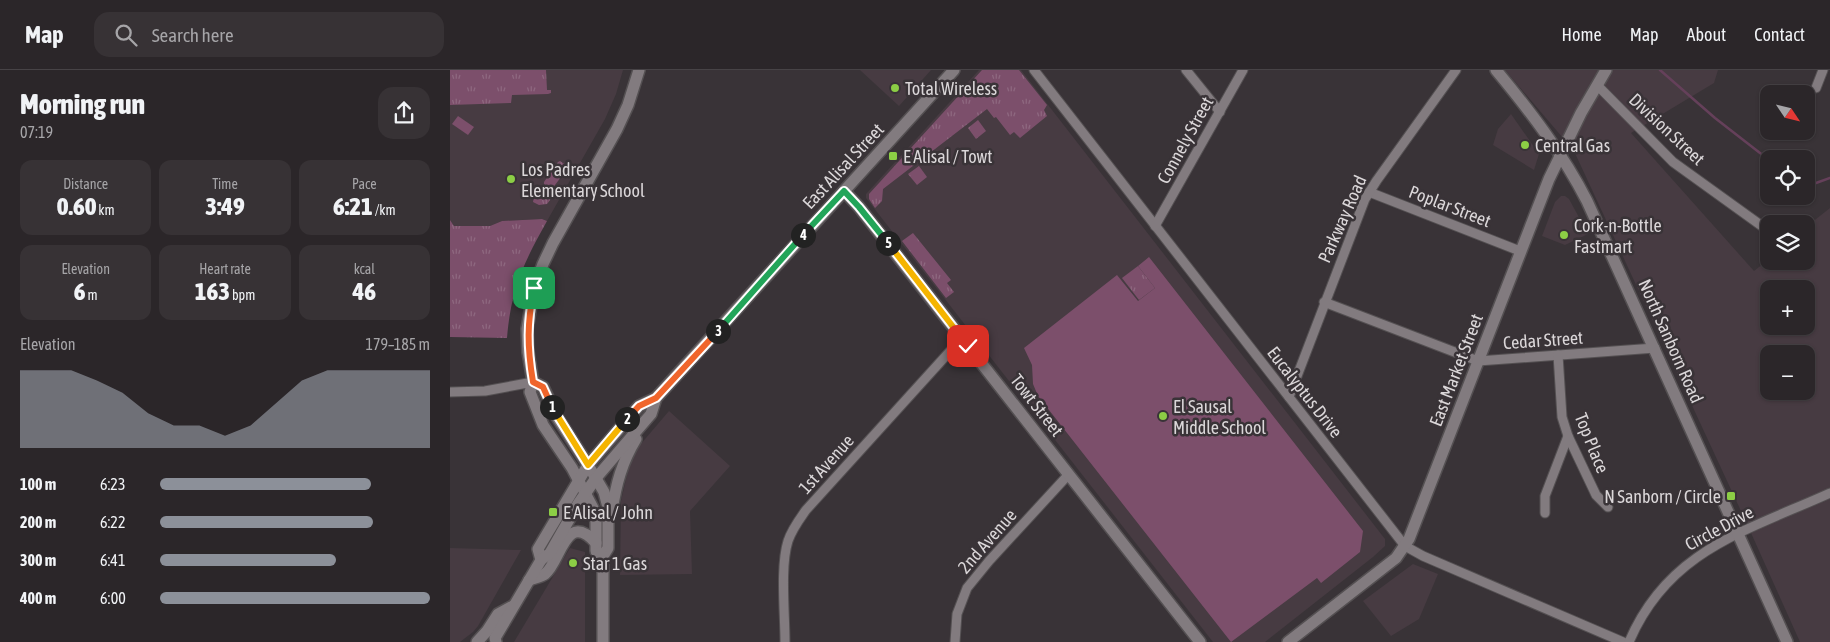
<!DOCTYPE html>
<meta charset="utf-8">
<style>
body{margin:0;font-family:"Asap Condensed",sans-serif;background:#373235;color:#f1f3f6;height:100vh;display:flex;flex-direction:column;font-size:19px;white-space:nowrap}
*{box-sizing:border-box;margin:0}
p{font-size:16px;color:#a6a5a8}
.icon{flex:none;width:28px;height:28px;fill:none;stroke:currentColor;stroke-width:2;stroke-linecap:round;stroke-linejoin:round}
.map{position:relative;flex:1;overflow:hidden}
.sheet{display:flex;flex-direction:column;background:#2b2629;width:450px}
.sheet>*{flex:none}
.needle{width:32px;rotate:125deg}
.fabs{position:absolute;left:1310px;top:15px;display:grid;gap:10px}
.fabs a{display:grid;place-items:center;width:55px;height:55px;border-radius:10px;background:#2b2629;box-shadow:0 1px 4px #0004,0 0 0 1px #474346;font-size:25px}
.pin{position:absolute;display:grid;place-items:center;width:42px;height:42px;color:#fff;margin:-21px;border-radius:10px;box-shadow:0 2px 8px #0006}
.km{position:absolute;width:25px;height:25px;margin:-12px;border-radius:50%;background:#222;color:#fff;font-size:14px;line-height:25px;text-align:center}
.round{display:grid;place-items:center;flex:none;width:52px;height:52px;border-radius:15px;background:#373235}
.headline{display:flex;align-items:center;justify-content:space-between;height:85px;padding:0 20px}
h1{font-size:28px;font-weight:800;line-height:38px}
.stats{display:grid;grid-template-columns:repeat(3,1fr);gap:8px;height:85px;padding:5px 20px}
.stats div{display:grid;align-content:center;border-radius:12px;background:#373235;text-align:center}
.stats b{font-size:25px;font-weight:800}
.stats small{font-size:14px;font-weight:400}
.stats p{font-size:14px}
.chart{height:140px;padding:10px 20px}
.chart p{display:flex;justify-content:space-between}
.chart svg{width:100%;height:90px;margin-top:5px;fill:#8c9099;opacity:.7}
ul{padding:0 20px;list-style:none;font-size:16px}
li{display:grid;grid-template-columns:80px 60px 1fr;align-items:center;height:38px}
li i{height:12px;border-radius:6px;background:#8c9099}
header{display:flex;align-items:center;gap:30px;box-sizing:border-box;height:70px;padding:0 25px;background:#2b2629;border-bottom:1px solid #474346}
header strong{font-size:24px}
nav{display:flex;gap:28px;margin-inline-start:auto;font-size:18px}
.search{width:350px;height:45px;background:#373235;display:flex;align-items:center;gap:12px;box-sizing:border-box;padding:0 18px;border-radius:15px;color:#a6a5a8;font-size:19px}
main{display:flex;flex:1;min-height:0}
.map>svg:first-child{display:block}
</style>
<header>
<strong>Map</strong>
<div class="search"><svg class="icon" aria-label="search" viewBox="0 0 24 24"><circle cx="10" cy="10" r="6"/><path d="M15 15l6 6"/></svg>Search here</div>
<nav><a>Home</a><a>Map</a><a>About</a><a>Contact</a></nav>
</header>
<main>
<section class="sheet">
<div class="headline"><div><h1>Morning run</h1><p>07:19</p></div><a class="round"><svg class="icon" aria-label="share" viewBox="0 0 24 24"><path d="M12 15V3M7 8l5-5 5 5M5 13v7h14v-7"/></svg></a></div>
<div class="stats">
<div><p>Distance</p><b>0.60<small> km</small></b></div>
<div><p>Time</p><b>3:49</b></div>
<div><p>Pace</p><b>6:21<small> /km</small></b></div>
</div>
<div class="stats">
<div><p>Elevation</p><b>6<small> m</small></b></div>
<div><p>Heart rate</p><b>163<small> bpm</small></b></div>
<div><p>kcal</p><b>46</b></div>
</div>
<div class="chart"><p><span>Elevation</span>179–185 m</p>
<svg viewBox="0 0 160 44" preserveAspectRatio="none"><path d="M0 44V6L10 6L20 6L30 11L40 17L50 27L60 33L70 33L80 38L90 33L100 22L110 11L120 6L130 6L140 6L150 6L160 6V44z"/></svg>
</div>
<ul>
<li><b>100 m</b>6:23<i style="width:78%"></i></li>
<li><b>200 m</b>6:22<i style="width:79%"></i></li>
<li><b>300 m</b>6:41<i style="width:65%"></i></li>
<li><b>400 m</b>6:00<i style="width:100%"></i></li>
</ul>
</section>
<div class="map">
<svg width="1380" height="572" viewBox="0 0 1380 572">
<defs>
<pattern id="grass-tufts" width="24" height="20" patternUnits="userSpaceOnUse" patternTransform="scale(1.25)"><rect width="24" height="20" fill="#7c4f6b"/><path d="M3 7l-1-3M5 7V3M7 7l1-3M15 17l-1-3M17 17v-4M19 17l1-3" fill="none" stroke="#8e6880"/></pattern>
</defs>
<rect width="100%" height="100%" fill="#393337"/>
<g fill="#473b42" fill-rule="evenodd">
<polygon points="0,0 173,0 166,24 155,49 97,151 92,149 52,151 40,156 4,156 0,150"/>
<polygon points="410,0 481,0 449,36"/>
<polygon points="529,0 571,0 935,469 935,476 923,487 815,572 763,572 416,128 416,124"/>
<path d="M1055,0H1268L1264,13L1181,63L1304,201L1319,189V191H1356V157L1380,138V572H1350L1297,454L1124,81ZM1319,219H1356V256H1319ZM1319,284H1356V321H1319Z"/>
<polygon points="1061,44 1089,84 1084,100 1043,75 1048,59"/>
<polygon points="1111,126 1115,126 1119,129 1138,164 1115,175 1092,166 1105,132"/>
<polygon points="219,341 280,396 240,441 242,504 170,505 171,431 179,396 190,375"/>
<polygon points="0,478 71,480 28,556 23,562 10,572 0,572"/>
<polygon points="120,478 135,482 135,572 64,572"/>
<polygon points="963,494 988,504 969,549 941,566 913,531"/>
</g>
<g fill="url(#grass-tufts)">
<polygon points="0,0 96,0 97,20 101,20 101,23 98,24 62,25 61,33 0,35"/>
<polygon points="532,0 569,0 597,35 594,40 597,46 570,68 564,62 560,65 546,47 544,48 537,39 433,119 432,131 425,138 419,129 419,124"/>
<polygon points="528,50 536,61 526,69 518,58"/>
<polygon points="110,91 117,96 117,99 102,119 94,114 94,112 108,92"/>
<polygon points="469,96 477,107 467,115 458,104"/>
<polygon points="94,117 99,121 100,130 97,134 89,135 83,132 84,127 90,118"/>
<path d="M92,149L97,151C73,194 61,219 57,268L0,267V150L4,156H40L52,151Z"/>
<polygon points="463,163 501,210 497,213 504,222 496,228 452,171"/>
<polygon points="688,196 705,218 689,230 672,208"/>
</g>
<g fill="#7c4f6b">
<polygon points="8,46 24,57 18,65 2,54"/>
<polygon points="699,187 913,461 910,482 871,513 867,508 781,572 588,326 583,314 582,295 574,278 667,205 688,231 705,218 688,196"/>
</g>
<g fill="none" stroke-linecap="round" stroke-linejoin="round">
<g stroke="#65405a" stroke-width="2.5">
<polyline points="1210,0 1265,48 1319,90"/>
<polyline points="1356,110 1366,113 1380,108"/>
</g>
<defs>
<g id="street">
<polyline points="584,0 955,476 973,486 1173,572"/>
<polyline points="736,0 770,42"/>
<polyline points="1147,15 1223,92 1316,159"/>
<polyline points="1366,18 1373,0"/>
<polyline points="919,122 1070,181"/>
<polyline points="705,156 793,0"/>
<polyline points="874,232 1028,291 1205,278"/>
<polyline points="1108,285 1112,347 1118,366 1146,425 1158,437"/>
<polyline points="0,322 35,321 83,312"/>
<polyline points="839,327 915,129 927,110 1006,0"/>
<polyline points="1095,443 1095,426 1118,366"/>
<path d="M335,572C335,544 330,496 338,471C342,459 349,450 356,440L512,268"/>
<polyline points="505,572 507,544 517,518 539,491 619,404"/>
<path d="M1179,572C1218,480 1296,461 1380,423"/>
</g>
<g id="secondary">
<path d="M1046,0C1080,41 1113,84 1137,131L1337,572"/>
<polyline points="394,121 409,137 750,572"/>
<polyline points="83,312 93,317 107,347 138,395 154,422 158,437 158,478 153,486 153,572"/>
<path d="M162,441C166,414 172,392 186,369"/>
<polyline points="153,486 146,481 146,452 143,438 122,398 93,355 80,322 83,312 78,282 77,259 84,218 93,194 103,173 167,59 178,35 189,0"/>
<polyline points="91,490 88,479 138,395 189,336 206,328"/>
<path d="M79,510C84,508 91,507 95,504C111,492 115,439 146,473"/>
<polyline points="27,572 37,561 48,544 63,536"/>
<polyline points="46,572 45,568 91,490 100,483 128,434 146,408 201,344 206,328 504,0"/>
<polyline points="838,572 946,488 959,469 1099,109 1131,43 1156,0"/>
</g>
</defs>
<use href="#street" stroke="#545052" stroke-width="11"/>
<use href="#secondary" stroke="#545052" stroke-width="14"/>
<use href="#street" stroke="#827b7f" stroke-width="9"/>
<use href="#secondary" stroke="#827b7f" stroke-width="11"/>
</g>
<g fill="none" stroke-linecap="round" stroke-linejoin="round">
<defs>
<path id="split-1" d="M84,218C77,254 77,276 83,312L93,317L102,337"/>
<polyline id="split-2" points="102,337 138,395 177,349"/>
<polyline id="split-3" points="177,349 189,336 206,328 268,261"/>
<polyline id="split-4" points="268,261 353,165"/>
<polyline id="split-5" points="353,165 394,121 409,137 438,173"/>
<polyline id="split-6" points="438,173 518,276"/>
</defs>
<use href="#split-1" stroke="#fff" stroke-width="10"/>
<use href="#split-2" stroke="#fff" stroke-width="10"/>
<use href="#split-3" stroke="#fff" stroke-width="10"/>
<use href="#split-4" stroke="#fff" stroke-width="10"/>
<use href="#split-5" stroke="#fff" stroke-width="10"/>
<use href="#split-6" stroke="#fff" stroke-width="10"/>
<use href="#split-1" stroke="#f0652b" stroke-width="6"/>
<use href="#split-2" stroke="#f5b400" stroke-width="6"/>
<use href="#split-3" stroke="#f0652b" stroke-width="6"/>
<use href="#split-4" stroke="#22a559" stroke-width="6"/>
<use href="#split-5" stroke="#22a559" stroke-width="6"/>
<use href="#split-6" stroke="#f5b400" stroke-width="6"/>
</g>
<g fill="#8cce45" stroke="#393337" stroke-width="2">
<circle cx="445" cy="18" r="5"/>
<circle cx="1075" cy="75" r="5"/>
<rect x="438" y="81" width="10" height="10" rx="2.5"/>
<circle cx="61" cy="109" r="5"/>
<circle cx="1114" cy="165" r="5"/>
<circle cx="713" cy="346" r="5"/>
<rect x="1276" y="421" width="10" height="10" rx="2.5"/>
<rect x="98" y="437" width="10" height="10" rx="2.5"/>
<circle cx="123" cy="493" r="5"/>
</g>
<g text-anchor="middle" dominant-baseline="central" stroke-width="5" stroke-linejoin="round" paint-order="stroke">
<g font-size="18" fill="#dbd7d9" stroke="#393337" text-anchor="start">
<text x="455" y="18">Total Wireless</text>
<text x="1085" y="75">Central Gas</text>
<text x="453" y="86">E Alisal / Towt</text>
<text x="71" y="99">Los Padres<tspan x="71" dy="21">Elementary School</tspan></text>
<text x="1124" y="155">Cork-n-Bottle<tspan x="1124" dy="21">Fastmart</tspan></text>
<text x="723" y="336">El Sausal<tspan x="723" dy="21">Middle School</tspan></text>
<text x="1271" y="426" text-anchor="end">N Sanborn / Circle</text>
<text x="113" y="442">E Alisal / John</text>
<text x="133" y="493">Star 1 Gas</text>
</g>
<g font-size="18" fill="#dbd7d9" stroke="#393337">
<text transform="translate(1217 59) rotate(43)">Division Street</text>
<text transform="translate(735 70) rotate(-61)">Connely Street</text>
<text transform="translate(393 96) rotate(-47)">East Alisal Street</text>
<text transform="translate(1000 136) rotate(21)">Poplar Street</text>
<text transform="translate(892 149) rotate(-66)">Parkway Road</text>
<text transform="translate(1093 270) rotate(-4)">Cedar Street</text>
<text transform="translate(1221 271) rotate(66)">North Sanborn Road</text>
<text transform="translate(1006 300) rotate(-69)">East Market Street</text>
<text transform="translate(855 322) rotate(52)">Eucalyptus Drive</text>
<text transform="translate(587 335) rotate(52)">Towt Street</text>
<text transform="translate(1142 373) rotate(68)">Top Place</text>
<text transform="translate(376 394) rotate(-48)">1st Avenue</text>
<text transform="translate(1269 458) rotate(-28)">Circle Drive</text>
<text transform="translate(537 471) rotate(-49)">2nd Avenue</text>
</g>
</g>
</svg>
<div class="fabs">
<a><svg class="needle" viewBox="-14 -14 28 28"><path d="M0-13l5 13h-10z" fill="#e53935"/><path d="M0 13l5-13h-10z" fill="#a6a5a8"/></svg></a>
<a><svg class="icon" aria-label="locate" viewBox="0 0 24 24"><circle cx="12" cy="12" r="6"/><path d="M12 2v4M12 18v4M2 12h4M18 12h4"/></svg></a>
<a><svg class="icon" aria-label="layers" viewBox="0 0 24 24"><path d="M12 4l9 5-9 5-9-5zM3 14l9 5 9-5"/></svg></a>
<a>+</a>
<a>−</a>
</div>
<div class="pin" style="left:84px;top:218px;background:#1e9e55"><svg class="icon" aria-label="arrive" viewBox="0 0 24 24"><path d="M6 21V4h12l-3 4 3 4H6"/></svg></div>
<div class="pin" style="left:518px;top:276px;background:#d93025"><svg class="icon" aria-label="check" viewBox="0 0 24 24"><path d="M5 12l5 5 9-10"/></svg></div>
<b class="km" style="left:102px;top:337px">1</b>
<b class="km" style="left:177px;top:349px">2</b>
<b class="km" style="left:268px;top:261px">3</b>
<b class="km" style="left:353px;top:165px">4</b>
<b class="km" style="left:438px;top:173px">5</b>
</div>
</main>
